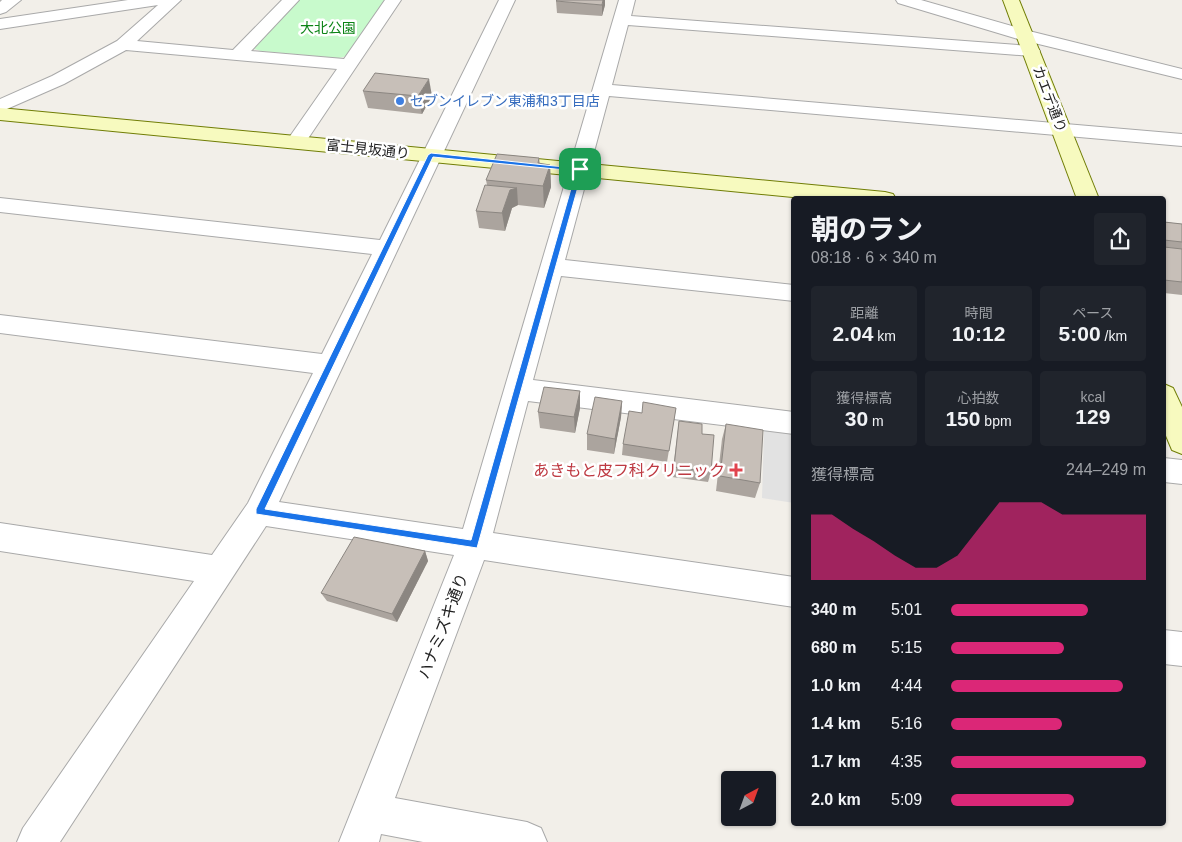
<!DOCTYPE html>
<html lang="ja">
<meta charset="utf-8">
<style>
body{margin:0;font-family:Arial,"Noto Sans JP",sans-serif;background:#20242c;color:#f1f3f6;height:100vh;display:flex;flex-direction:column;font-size:19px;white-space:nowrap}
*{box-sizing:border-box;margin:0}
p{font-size:16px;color:#9ea1a6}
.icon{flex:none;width:28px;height:28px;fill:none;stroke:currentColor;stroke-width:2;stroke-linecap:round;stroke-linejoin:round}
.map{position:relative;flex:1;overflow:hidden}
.panel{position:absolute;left:791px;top:196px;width:375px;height:630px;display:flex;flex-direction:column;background:#171b24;border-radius:5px;box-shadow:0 1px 4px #0004}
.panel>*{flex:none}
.needle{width:32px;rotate:41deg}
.tools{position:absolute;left:721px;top:771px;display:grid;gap:10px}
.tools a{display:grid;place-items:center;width:55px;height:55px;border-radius:5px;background:#171b24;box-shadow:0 1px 4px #0004;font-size:25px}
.pin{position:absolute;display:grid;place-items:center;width:42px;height:42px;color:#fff;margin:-21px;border-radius:10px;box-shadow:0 2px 8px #0006}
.round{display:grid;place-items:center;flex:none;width:52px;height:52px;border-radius:5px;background:#20242c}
.overview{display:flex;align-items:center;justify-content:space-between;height:85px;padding:0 20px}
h1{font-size:28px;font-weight:700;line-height:38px}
.stats{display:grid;grid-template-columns:repeat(3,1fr);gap:8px;height:85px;padding:5px 20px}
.stats div{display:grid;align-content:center;border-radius:5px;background:#20242c;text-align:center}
.stats b{font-size:21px;font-weight:700}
.stats small{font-size:14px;font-weight:400}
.stats p{font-size:14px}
.chart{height:140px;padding:10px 20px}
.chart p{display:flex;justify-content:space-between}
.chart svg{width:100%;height:90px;margin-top:5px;fill:#db2777;opacity:.7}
ul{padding:0 20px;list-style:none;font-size:16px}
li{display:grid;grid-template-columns:80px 60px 1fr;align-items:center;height:38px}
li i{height:12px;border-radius:6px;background:#db2777}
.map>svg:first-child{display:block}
</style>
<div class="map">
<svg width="1182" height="842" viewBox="0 0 1182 842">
<rect width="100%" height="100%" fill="#f2efe9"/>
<polygon fill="#c8facc" points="298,0 385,0 347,56 339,58 261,51 252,48"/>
<polygon fill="#e2e2e2" points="764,430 794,434 794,503 762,498"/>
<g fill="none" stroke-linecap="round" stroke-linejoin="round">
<defs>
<g id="street">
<polygon points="2,0 21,0 6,12 0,14 0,2"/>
<polygon points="128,0 181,0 137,41 233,50 282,0 299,0 251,51 344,59 385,0 401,0 303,146 289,146 286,142 337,69 126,50 64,84 0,112 0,99 52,76 117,41 158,5 0,29 0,19"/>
<polygon points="499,0 515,0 279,502 463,529 619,0 635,0 631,16 1031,46 1037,47 1040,51 1037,55 1031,56 628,25 612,85 1182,134 1182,146 609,96 565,260 794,285 794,301 561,276 533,380 794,412 794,434 528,401 493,533 794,577 794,607 484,560 395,798 527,822 541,828 547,842 423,842 381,834 379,842 339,842 454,555 266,526 60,842 17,842 23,828 194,581 0,551 0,523 212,555 248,503 313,373 0,333 0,315 322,354 372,254 0,212 0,198 380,240"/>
<polygon points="896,0 921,0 1029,31 1182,69 1182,79 1018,39 898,3"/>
<polygon points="1164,458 1182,460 1182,484 1164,482"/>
<polygon points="1164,630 1182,632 1182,666 1164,664"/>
</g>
<g id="secondary">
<polygon points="1003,0 1019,0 1099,199 1077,199"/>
<polygon points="0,108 885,192 893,194 896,199 813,199 0,120"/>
<polygon points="1164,384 1173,388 1182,407 1182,454 1172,450 1164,431"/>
</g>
</defs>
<use href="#street" stroke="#a9a9a9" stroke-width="2"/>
<use href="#secondary" stroke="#707d05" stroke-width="2"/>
<use href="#street" fill="#fff" fill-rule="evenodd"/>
<use href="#secondary" fill="#f7fabf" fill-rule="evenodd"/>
</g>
<g fill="#aba49e">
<polygon points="556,1 605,5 602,16 557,13"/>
<polygon points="363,91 432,96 422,114 368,108"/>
<polygon points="539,158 540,164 550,165 551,187 544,208 518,205 512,208 505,231 479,228 476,211 487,185 486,180"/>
<polygon points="1164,222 1182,224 1182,295 1164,293"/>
<polygon points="580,391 580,408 575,433 540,428 538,412"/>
<polygon points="622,401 621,417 614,454 587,450 587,434"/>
<polygon points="676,408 667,462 622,455 623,444 642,413"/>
<polygon points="679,421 702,434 711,472 708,482 672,477"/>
<polygon points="726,424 760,483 755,498 716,491 722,439"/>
<polygon points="425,551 428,561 397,622 327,601 321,593"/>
</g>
<g fill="#8b8681">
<polygon points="603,0 605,0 605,5 602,16 602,5"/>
<polygon points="429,79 432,96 422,114 418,96"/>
<polygon points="550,165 551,187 544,208 543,186"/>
<polygon points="517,188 518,205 512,208 505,231 502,213 510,190"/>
<polygon points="580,391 580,408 575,433 574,417"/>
<polygon points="622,401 621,417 614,454 615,439"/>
<polygon points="425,551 428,561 397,622 392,614"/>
</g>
<g fill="#c7bfb8" stroke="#8b8681">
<polygon points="557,0 603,0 602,5 556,1"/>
<polygon points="375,73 429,79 418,96 363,91"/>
<polygon points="497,154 539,158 538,163 550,165 543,186 486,180"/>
<polygon points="485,185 517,188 510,190 502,213 476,211"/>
<polygon points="1164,222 1182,224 1182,242 1164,240"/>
<polygon points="1164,247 1182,249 1182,282 1164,280"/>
<polygon points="544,387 580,391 574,417 538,412"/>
<polygon points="595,397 622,401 615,439 587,434"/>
<polygon points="643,402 676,408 669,451 623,444 629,411 642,413"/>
<polygon points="679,421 702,424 702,434 714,435 711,472 674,467"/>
<polygon points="726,424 763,430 760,483 720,476"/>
<polygon points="354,537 425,551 392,614 321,593"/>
</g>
<path fill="#1a73e8" stroke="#fff" fill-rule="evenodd" d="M431,153L583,169L477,548L256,514V509L428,155ZM433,157L576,171L471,540L265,509Z"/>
<circle fill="#3f7fe0" stroke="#fff" stroke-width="2" cx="400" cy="101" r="5"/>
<path fill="#e0444e" stroke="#fff" stroke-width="2" d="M733.5 462.5h5v5h5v5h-5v5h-5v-5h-5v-5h5z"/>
<g text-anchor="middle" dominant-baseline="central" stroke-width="5" stroke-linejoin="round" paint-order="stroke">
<g font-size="14" fill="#0c8416" stroke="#fff">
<text x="328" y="28">大北公園</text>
</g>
<g font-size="14" fill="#222" stroke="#fff">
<text transform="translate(1050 99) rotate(69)">カエデ通り</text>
<text transform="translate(368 149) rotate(6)">富士見坂通り</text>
</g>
<g font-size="14" fill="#366cbe" stroke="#fff" text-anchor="start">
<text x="410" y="101">セブンイレブン東浦和3丁目店</text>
</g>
<g font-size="16" fill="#be3a42" stroke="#fff" text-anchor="end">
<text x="725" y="470">あきもと皮フ科クリニック</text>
</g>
<g font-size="16" fill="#222" stroke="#fff">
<text transform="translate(443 626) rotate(-69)">ハナミズキ通り</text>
</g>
</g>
</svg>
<div class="tools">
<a><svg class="needle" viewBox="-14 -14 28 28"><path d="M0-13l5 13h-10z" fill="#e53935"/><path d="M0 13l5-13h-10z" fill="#9ea1a6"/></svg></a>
</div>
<div class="pin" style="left:580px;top:169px;background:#1e9e55"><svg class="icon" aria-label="arrive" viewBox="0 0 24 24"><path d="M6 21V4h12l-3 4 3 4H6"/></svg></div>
<section class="panel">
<div class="overview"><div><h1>朝のラン</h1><p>08:18 · 6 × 340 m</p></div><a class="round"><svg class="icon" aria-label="share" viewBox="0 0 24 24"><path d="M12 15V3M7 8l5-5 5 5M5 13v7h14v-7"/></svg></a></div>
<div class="stats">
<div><p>距離</p><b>2.04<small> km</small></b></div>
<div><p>時間</p><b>10:12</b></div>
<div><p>ペース</p><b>5:00<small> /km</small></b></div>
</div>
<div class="stats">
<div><p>獲得標高</p><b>30<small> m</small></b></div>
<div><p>心拍数</p><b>150<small> bpm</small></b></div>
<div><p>kcal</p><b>129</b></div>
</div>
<div class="chart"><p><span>獲得標高</span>244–249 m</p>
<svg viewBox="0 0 160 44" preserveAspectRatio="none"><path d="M0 44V12L10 12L20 19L30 25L40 32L50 38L60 38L70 32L80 19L90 6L100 6L110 6L120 12L130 12L140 12L150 12L160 12V44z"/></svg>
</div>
<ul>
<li><b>340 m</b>5:01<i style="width:70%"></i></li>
<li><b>680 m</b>5:15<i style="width:58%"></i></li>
<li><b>1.0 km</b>4:44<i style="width:88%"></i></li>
<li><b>1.4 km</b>5:16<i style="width:57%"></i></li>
<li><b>1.7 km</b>4:35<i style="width:100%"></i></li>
<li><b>2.0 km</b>5:09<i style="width:63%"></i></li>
</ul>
</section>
</div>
